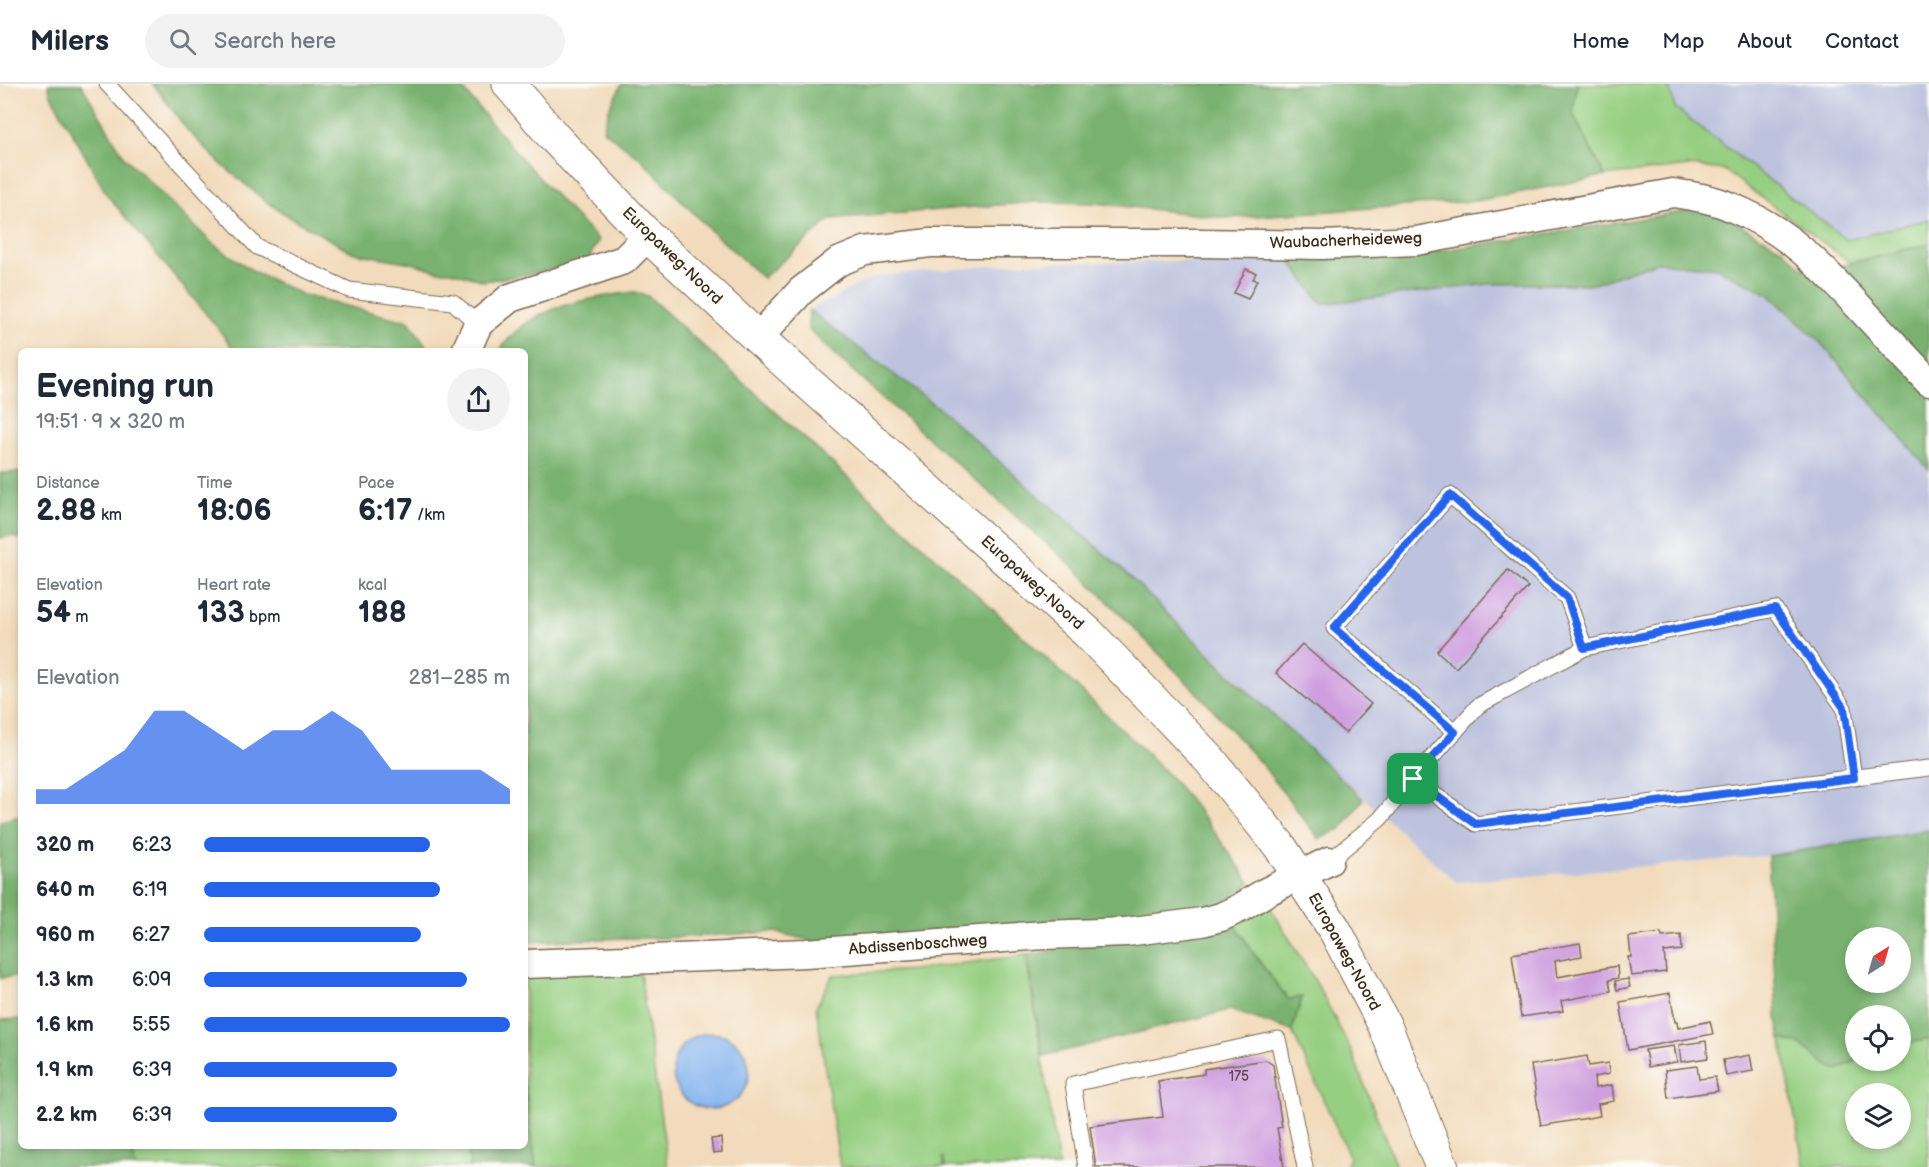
<!DOCTYPE html>
<meta charset="utf-8">
<style>
body{margin:0;font-family:"Balsamiq Sans",sans-serif;background:#f2f2f3;color:#1f2937;height:100vh;display:flex;flex-direction:column;font-size:22px;white-space:nowrap}
*{box-sizing:border-box;margin:0}
p{font-size:20px;color:#747a83}
.icon{flex:none;width:33px;height:33px;fill:none;stroke:currentColor;stroke-width:2;stroke-linecap:round;stroke-linejoin:round}
.map{position:relative;flex:1;overflow:hidden}
.side{position:absolute;left:18px;top:264px;width:510px;height:801px;display:flex;flex-direction:column;background:#fff;border-radius:9px;box-shadow:0 3px 9px #0003}
.side>*{flex:none}
.needle{width:39px;rotate:37deg}
.tools{position:absolute;left:1845px;top:843px;display:grid;gap:12px}
.tools a{display:grid;place-items:center;width:66px;height:66px;border-radius:50%;background:#fff;box-shadow:0 3px 9px #0003;font-size:30px}
.pin{position:absolute;display:grid;place-items:center;width:51px;height:51px;color:#fff;margin:-26px;border-radius:12px;box-shadow:0 3px 9px #0006}
.round{display:grid;place-items:center;flex:none;width:63px;height:63px;border-radius:32px;background:#f2f2f3}
.headline{display:flex;align-items:center;justify-content:space-between;height:102px;padding:0 18px}
h1{font-size:33px;font-weight:700;line-height:45px}
.metrics{display:grid;grid-template-columns:repeat(3,1fr);gap:9px;height:102px;padding:6px 18px}
.metrics div{display:grid;align-content:center}
.metrics b{font-size:30px;font-weight:700}
.metrics small{font-size:16px;font-weight:400}
.metrics p{font-size:16px}
.chart{height:168px;padding:12px 18px}
.chart p{display:flex;justify-content:space-between}
.chart svg{width:100%;height:108px;margin-top:6px;fill:#2563eb;opacity:.7}
ul{padding:0 18px;list-style:none;font-size:20px}
li{display:grid;grid-template-columns:96px 72px 1fr;align-items:center;height:45px}
li i{height:15px;border-radius:8px;background:#2563eb}
header{display:flex;align-items:center;gap:36px;box-sizing:border-box;height:84px;padding:0 30px;background:#fff;border-bottom:2px solid #e0e1e3}
header strong{font-size:28px}
nav{display:flex;gap:33px;margin-inline-start:auto;font-size:21px}
.search{width:420px;height:54px;background:#f2f2f3;display:flex;align-items:center;gap:15px;box-sizing:border-box;padding:0 21px;border-radius:33px;color:#747a83;font-size:22px}
.map>svg:first-child{display:block}
</style>
<header>
<strong>Milers</strong>
<div class="search"><svg class="icon" aria-label="search" viewBox="0 0 24 24"><circle cx="10" cy="10" r="6"/><path d="M15 15l6 6"/></svg>Search here</div>
<nav><a>Home</a><a>Map</a><a>About</a><a>Contact</a></nav>
</header>
<div class="map">
<svg width="1929" height="1083" viewBox="0 0 1929 1083">
<rect width="100%" height="100%" fill="#fdfcf7"/>
<filter id="ink" filterUnits="userSpaceOnUse"><feTurbulence type="fractalNoise" baseFrequency=".0167" numOctaves="2"/><feDisplacementMap in="SourceGraphic" scale="12" xChannelSelector="R" yChannelSelector="G"/><feConvolveMatrix kernelMatrix="1 2 1 2 8 2 1 2 1" color-interpolation-filters="sRGB"/></filter>
<filter id="wash" filterUnits="userSpaceOnUse"><feTurbulence type="fractalNoise" baseFrequency=".008" numOctaves="4" result="noise"/><feDisplacementMap in="SourceGraphic" scale="24" xChannelSelector="R" yChannelSelector="G"/><feGaussianBlur stdDeviation="1.35" result="paint"/><feColorMatrix in="noise" values="0 0 0 0 0 0 0 0 0 0 0 0 0 0 0 0 0 1.4 0 .05"/><feComposite in="paint" operator="in"/></filter>
<g filter="url(#wash)">
<rect width="100%" height="100%" fill="#f2dbbc"/>
<g fill="#bdc3de">
<polygon points="1668,0 1929,0 1929,135 1847,156 1675,24"/>
<polygon points="1289,176 1323,220 1489,200 1594,200 1657,178 1717,184 1768,210 1819,257 1929,386 1929,746 1768,772 1456,798 1289,646 1124,487 941,326 809,226 877,192 1023,179"/>
</g>
<g fill="#97cf82" stroke="#697c50" stroke-width="1.5" fill-rule="evenodd">
<polygon points="1577,0 1668,0 1675,24 1847,156 1929,135 1929,160 1851,179 1724,86 1688,82 1605,92 1573,30"/>
<polygon points="1267,818 1318,902 1351,966 1396,1083 1346,1083 1350,1074 1292,947 1302,914 1288,915 1256,873 1233,837"/>
<polygon points="1026,871 1059,1083 945,1083 943,1072 944,1083 840,1083 816,923 833,891 913,886"/>
<polygon points="525,889 640,889 668,1083 536,1083 525,1000"/>
<path d="M1781,955L1799,959L1824,979L1836,986L1856,977L1900,976L1901,961L1929,955V1083H1804ZM1856,1010H1900V1054H1856Z"/>
<polygon points="132,1062 467,1062 470,1083 135,1083"/>
</g>
<g fill="#79b270" stroke="#5a6e47" stroke-width="1.5" fill-rule="evenodd">
<polygon points="48,0 81,0 125,74 213,160 255,188 303,211 398,235 408,236 430,267 235,267 217,243 107,111 51,11"/>
<path d="M153,0H459C503,54 549,108 599,156L589,174L566,183L525,191L484,197L451,187H438L412,179L354,169L291,134L264,116L222,81L188,47Z"/>
<polygon points="622,0 1577,0 1573,30 1605,92 1476,117 1228,134 1095,119 1036,118 831,135 763,194 709,145 641,75 603,46 609,25"/>
<polygon points="1694,126 1723,131 1783,165 1811,192 1851,179 1929,160 1929,386 1819,257 1768,210 1717,184 1657,178 1594,200 1489,200 1322,220 1289,176 1407,172"/>
<path d="M634,208L648,212L1041,569L1148,670L1173,696L1205,735L1250,798L1238,815L1198,832L820,859L775,848L662,854H629L525,858V267H500C526,223 587,214 634,208Z"/>
<polygon points="809,226 941,326 1124,487 1227,588 1363,715 1342,744 1319,755 1264,683 1208,620 1082,491 826,263 808,244"/>
<polygon points="21,388 21,455 11,452 0,454 0,389"/>
<polygon points="21,732 21,892 0,894 0,737"/>
<path d="M1929,746V955L1901,961L1900,932H1856V977L1836,986L1824,979L1799,959L1781,955L1777,935L1768,772ZM1856,854H1900V898H1856Z"/>
<polygon points="1233,837 1256,873 1288,915 1302,913 1292,947 1230,926 1043,972 1026,871"/>
<polygon points="21,935 21,1062 132,1062 135,1083 0,1083 0,936"/>
<polygon points="525,1000 536,1083 470,1083 467,1062 525,1062"/>
</g>
<circle fill="#83b4ef" stroke="#5f6f86" stroke-width="1.5" cx="711" cy="987" r="38"/>
<g id="blocks">
<g fill="#ce9edf">
<polygon points="1246,185 1256,189 1253,195 1257,196 1248,215 1234,209"/>
<polygon points="1508,486 1528,503 1456,584 1437,567"/>
<polygon points="1302,560 1371,620 1345,649 1276,589"/>
<polygon points="1661,849 1662,853 1681,851 1682,866 1664,868 1666,888 1631,892 1628,873 1631,873 1629,853"/>
<polygon points="1580,859 1582,872 1555,877 1557,893 1617,882 1618,894 1609,896 1611,907 1561,917 1563,927 1521,933 1512,870"/>
<polygon points="1628,895 1630,903 1617,906 1615,897"/>
<polygon points="1670,909 1675,938 1677,938 1678,944 1710,937 1713,950 1628,966 1620,918"/>
<polygon points="1706,957 1708,974 1681,978 1679,961"/>
<polygon points="1674,962 1677,978 1648,983 1645,966"/>
<polygon points="1750,971 1753,987 1726,992 1723,976"/>
<polygon points="1587,972 1589,982 1608,979 1609,990 1594,993 1595,1004 1612,1001 1614,1017 1598,1020 1600,1032 1541,1042 1531,981"/>
<polygon points="1266,976 1273,981 1282,1043 1277,1044 1284,1083 1096,1083 1090,1042 1163,1033 1158,997 1204,990 1204,985"/>
<polygon points="1697,982 1699,995 1715,993 1718,1007 1668,1014 1665,986"/>
<polygon points="721,1054 722,1068 713,1069 711,1055"/>
</g>
</g>
</g>
<g filter="url(#ink)">
<use href="#blocks" fill-opacity="0" stroke="#7b6855" stroke-width="1.5"/>
<g fill="none" stroke-linecap="round" stroke-linejoin="round">
<defs>
<g id="service">
<polyline points="107,0 257,163 349,206 453,218 478,240"/>
<polyline points="1455,648 1334,544 1450,411 1567,514 1585,564"/>
<polyline points="1413,695 1478,622 1585,564 1775,525 1844,624 1854,694"/>
<polyline points="1329,777 1380,735 1413,695 1476,740 1929,684"/>
<polyline points="1086,1083 1073,1000 1278,955 1305,1083"/>
</g>
<g id="minor">
<path d="M758,254L801,207L838,178L865,167L930,159H1199L1322,161L1416,157L1673,109C1693,112 1713,115 1731,123C1787,146 1820,181 1860,224C1883,249 1906,273 1929,298"/>
<polyline points="466,267 478,240 510,214 624,176 648,152"/>
<polyline points="525,880 806,869 1044,851 1126,848 1202,838 1221,833 1240,824 1266,808 1329,777"/>
</g>
<polyline id="tertiary" points="509,0 553,52 648,152 758,254 1088,549 1209,675 1279,761 1335,846 1385,942 1442,1083"/>
</defs>
<use href="#service" stroke="#7b6855" stroke-width="17"/>
<use href="#minor" stroke="#7b6855" stroke-width="31"/>
<use href="#tertiary" stroke="#7b6855" stroke-width="35"/>
<use href="#service" stroke="#fff" stroke-width="15"/>
<use href="#minor" stroke="#fff" stroke-width="28"/>
<use href="#tertiary" stroke="#fff" stroke-width="33"/>
</g>
</g>
<g fill="none" stroke-linecap="round" stroke-linejoin="round" filter="url(#ink)">
<defs>
<polygon id="route" points="1450,411 1567,514 1584,564 1775,525 1844,624 1854,694 1476,740 1413,695 1455,648 1334,544"/>
</defs>
<use href="#route" stroke="#fff" stroke-width="12"/>
<use href="#route" stroke="#2563eb" stroke-width="8"/>
</g>
<g text-anchor="middle" dominant-baseline="central" stroke-width="5" stroke-linejoin="round" paint-order="stroke">
<g font-size="14" fill="#60474e">
<text x="1239" y="992">175</text>
</g>
<g font-size="16" fill="#3b2a1e" stroke="#fdfcf7">
<text transform="translate(1346 157) rotate(-2)">Waubacherheideweg</text>
<text transform="translate(672 172) rotate(44)">Europaweg-Noord</text>
<text transform="translate(1032 499) rotate(42)">Europaweg-Noord</text>
<text transform="translate(918 861) rotate(-4)">Abdissenboschweg</text>
<text transform="translate(1344 868) rotate(61)">Europaweg-Noord</text>
</g>
</g>
</svg>
<div class="tools">
<a><svg class="needle" viewBox="-14 -14 28 28"><path d="M0-13l5 13h-10z" fill="#e53935"/><path d="M0 13l5-13h-10z" fill="#747a83"/></svg></a>
<a><svg class="icon" aria-label="locate" viewBox="0 0 24 24"><circle cx="12" cy="12" r="6"/><path d="M12 2v4M12 18v4M2 12h4M18 12h4"/></svg></a>
<a><svg class="icon" aria-label="layers" viewBox="0 0 24 24"><path d="M12 4l9 5-9 5-9-5zM3 14l9 5 9-5"/></svg></a>
</div>
<div class="pin" style="left:1413px;top:695px;background:#1e9e55"><svg class="icon" aria-label="arrive" viewBox="0 0 24 24"><path d="M6 21V4h12l-3 4 3 4H6"/></svg></div>
<section class="side">
<div class="headline"><div><h1>Evening run</h1><p>19:51 · 9 × 320 m</p></div><a class="round"><svg class="icon" aria-label="share" viewBox="0 0 24 24"><path d="M12 15V3M7 8l5-5 5 5M5 13v7h14v-7"/></svg></a></div>
<div class="metrics">
<div><p>Distance</p><b>2.88<small> km</small></b></div>
<div><p>Time</p><b>18:06</b></div>
<div><p>Pace</p><b>6:17<small> /km</small></b></div>
</div>
<div class="metrics">
<div><p>Elevation</p><b>54<small> m</small></b></div>
<div><p>Heart rate</p><b>133<small> bpm</small></b></div>
<div><p>kcal</p><b>188</b></div>
</div>
<div class="chart"><p><span>Elevation</span>281–285 m</p>
<svg viewBox="0 0 160 44" preserveAspectRatio="none"><path d="M0 44V38L10 38L20 30L30 22L40 6L50 6L60 14L70 22L80 14L90 14L100 6L110 14L120 30L130 30L140 30L150 30L160 38V44z"/></svg>
</div>
<ul>
<li><b>320 m</b>6:23<i style="width:74%"></i></li>
<li><b>640 m</b>6:19<i style="width:77%"></i></li>
<li><b>960 m</b>6:27<i style="width:71%"></i></li>
<li><b>1.3 km</b>6:09<i style="width:86%"></i></li>
<li><b>1.6 km</b>5:55<i style="width:100%"></i></li>
<li><b>1.9 km</b>6:39<i style="width:63%"></i></li>
<li><b>2.2 km</b>6:39<i style="width:63%"></i></li>
</ul>
</section>
</div>
